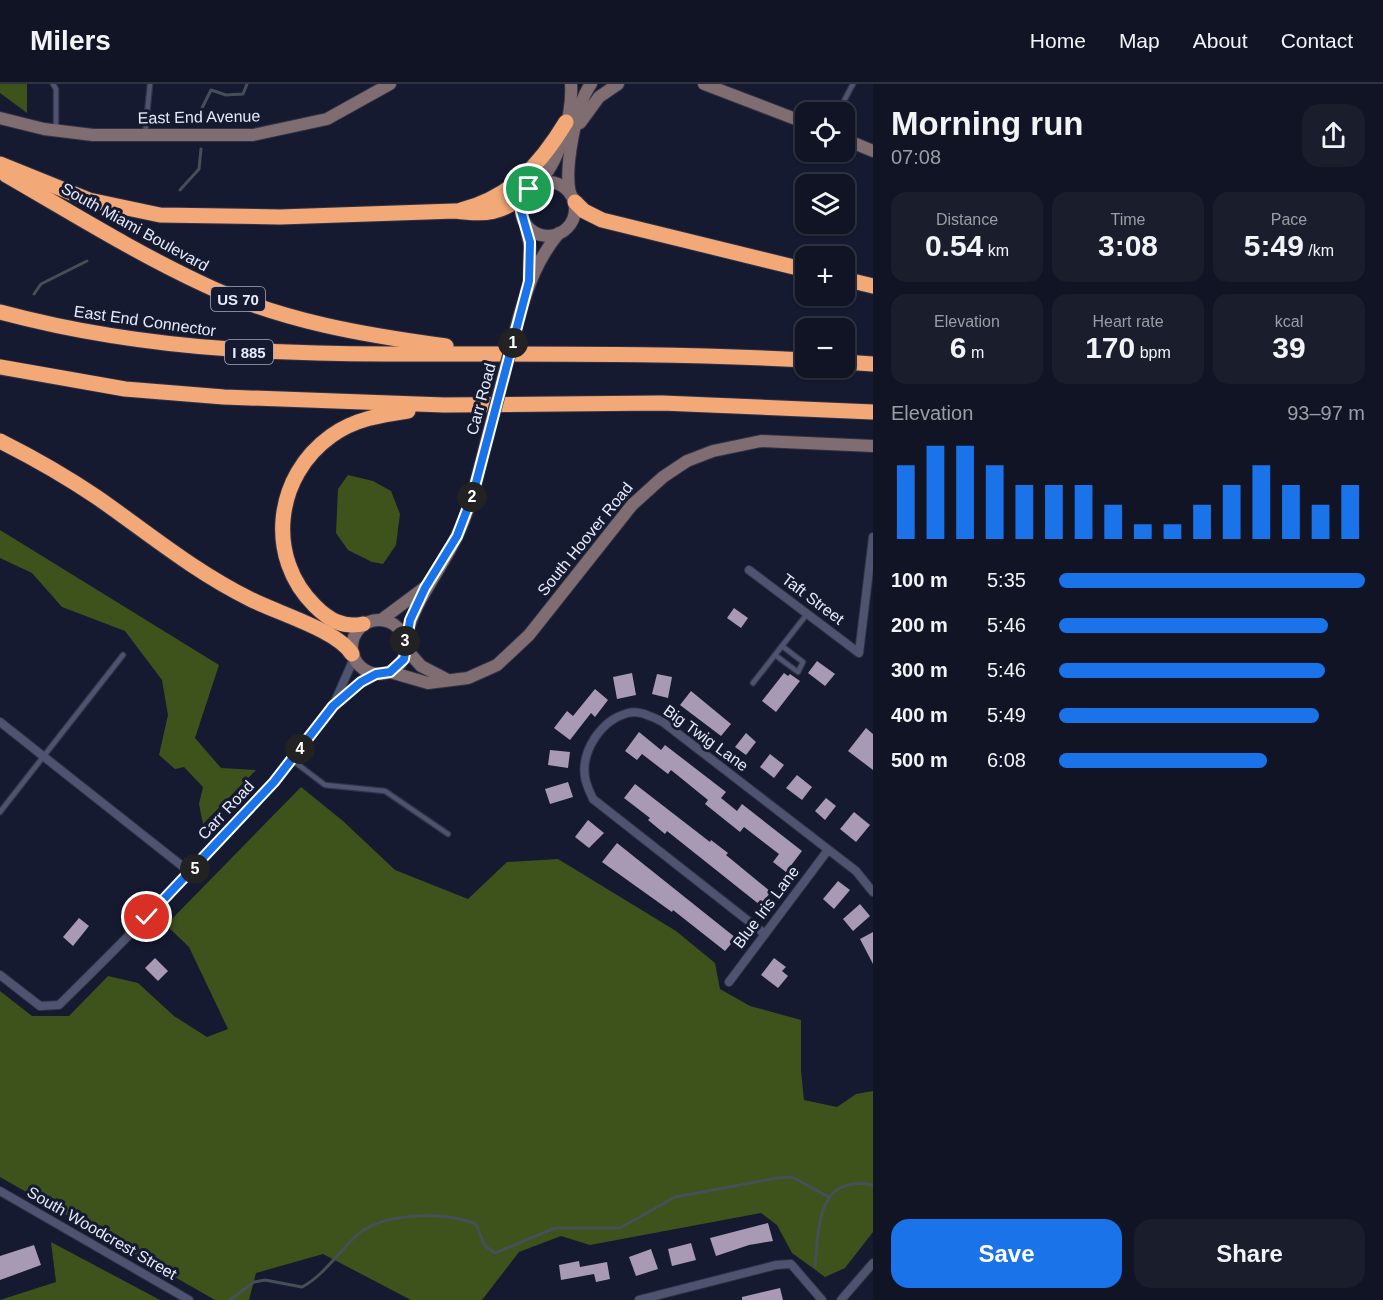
<!DOCTYPE html>
<meta charset="utf-8">
<style>
body{margin:0;font-family:Arial,sans-serif;background:#191d2c;color:#f1f3f6;height:100vh;display:flex;flex-direction:column;font-size:22px;white-space:nowrap}
*{box-sizing:border-box;margin:0}
p{font-size:20px;color:#9c9ea6}
.icon{flex:none;width:33px;height:33px;fill:none;stroke:currentColor;stroke-width:2;stroke-linecap:round;stroke-linejoin:round}
.map{position:relative;flex:1;overflow:hidden}
.panel{display:flex;flex-direction:column;background:#101424;width:510px}
.panel>*{flex:none}
.controls{position:absolute;left:795px;top:18px;display:grid;gap:12px}
.controls a{display:grid;place-items:center;width:60px;height:60px;border-radius:12px;background:#101424;box-shadow:0 2px 4px #0004,0 0 0 2px #303341;font-size:30px}
.pin{position:absolute;display:grid;place-items:center;width:51px;height:51px;color:#fff;margin:-26px;border:3px solid #fff;border-radius:50%;box-shadow:0 2px 6px #0007}
.km{position:absolute;width:30px;height:30px;margin:-15px;border-radius:50%;background:#222;color:#fff;font-size:16px;line-height:30px;text-align:center}
.round{display:grid;place-items:center;flex:none;width:63px;height:63px;border-radius:18px;background:#191d2c}
.summary{display:flex;align-items:center;justify-content:space-between;height:102px;padding:0 18px}
h1{font-size:33px;font-weight:700;line-height:45px}
.metrics{display:grid;grid-template-columns:repeat(3,1fr);gap:9px;height:102px;padding:6px 18px}
.metrics div{display:grid;align-content:center;border-radius:15px;background:#191d2c;text-align:center}
.metrics b{font-size:30px;font-weight:700}
.metrics small{font-size:16px;font-weight:400}
.metrics p{font-size:16px}
.chart{height:168px;padding:12px 18px}
.chart p{display:flex;justify-content:space-between}
.chart svg{width:100%;height:108px;margin-top:6px;stroke:#1a73e8;stroke-width:6}
.action{display:flex;gap:12px;margin-top:auto;padding:12px 18px}
.action a{flex:1;height:69px;border-radius:18px;background:#1a73e8;color:#fff;font-size:24px;font-weight:700;line-height:69px;text-align:center}
.action a+a{background:#191d2c;color:#f1f3f6}
ul{padding:0 18px;list-style:none;font-size:20px}
li{display:grid;grid-template-columns:96px 72px 1fr;align-items:center;height:45px}
li i{height:15px;border-radius:8px;background:#1a73e8}
header{display:flex;align-items:center;gap:36px;box-sizing:border-box;height:84px;padding:0 30px;background:#101424;border-bottom:2px solid #303341}
header strong{font-size:28px}
nav{display:flex;gap:33px;margin-inline-start:auto;font-size:21px}
main{display:flex;flex:1;min-height:0}
.map>svg:first-child{display:block}
</style>
<header>
<strong>Milers</strong>
<nav><a>Home</a><a>Map</a><a>About</a><a>Contact</a></nav>
</header>
<main>
<div class="map">
<svg width="873" height="1216" viewBox="0 0 873 1216">
<rect width="100%" height="100%" fill="#151a30"/>
<g fill="#3e521b">
<polygon points="0,0 27,0 27,29 0,9"/>
<polygon points="348,391 373,397 391,407 400,430 396,461 383,480 372,478 348,466 336,449 338,405"/>
<polygon points="0,446 219,581 195,654 221,684 256,686 203,740 199,720 203,703 184,683 175,685 159,671 168,631 162,596 125,547 62,523 32,489 0,474"/>
<polygon points="301,703 343,737 395,786 468,815 507,778 558,775 676,847 715,879 720,905 750,922 801,936 801,987 804,1016 837,1023 856,1010 873,1007 873,1148 845,1184 825,1193 792,1169 777,1141 761,1129 590,1161 561,1152 519,1168 482,1216 411,1216 323,1170 256,1189 249,1216 215,1216 0,1093 0,907 32,932 69,932 108,892 138,899 174,932 207,953 228,945 189,863 166,841"/>
<polygon points="51,1158 160,1216 0,1216 56,1198"/>
</g>
<g fill="none" stroke-linecap="round" stroke-linejoin="round">
<g stroke="#454f58" stroke-width="3">
<polyline points="201,26 211,6 226,11 243,10 247,0"/>
<polyline points="180,106 199,85 201,65"/>
<polyline points="34,210 41,200 87,177"/>
<path d="M815,1182C819,1143 817,1090 873,1101"/>
<path d="M230,1216L254,1198L265,1196L302,1203C322,1193 339,1168 356,1152C382,1128 445,1127 476,1140L485,1162L495,1169L555,1144H620L675,1113L777,1094L792,1093L829,1113"/>
</g>
</g>
<g fill="#a899b5">
<polygon points="734,524 748,534 741,544 727,534"/>
<polygon points="817,577 835,590 825,602 808,589"/>
<polygon points="632,589 636,611 617,615 613,593"/>
<polygon points="784,589 788,592 790,590 800,597 776,628 762,617"/>
<polygon points="657,590 672,593 668,614 652,610"/>
<polygon points="595,605 608,616 595,633 591,629 570,656 554,644 567,627 573,632"/>
<polygon points="691,607 731,640 721,652 680,621"/>
<polygon points="866,644 873,650 873,686 848,667"/>
<polygon points="639,648 661,666 665,661 726,708 721,714 737,727 742,720 802,767 786,788 773,778 779,770 744,743 740,748 705,720 708,716 671,686 668,690 642,670 637,676 625,667"/>
<polygon points="746,649 756,658 746,671 735,663"/>
<polygon points="550,666 570,668 568,684 548,681"/>
<polygon points="770,670 784,681 774,694 760,683"/>
<polygon points="797,691 812,703 802,716 786,704"/>
<polygon points="568,698 573,713 550,720 545,705"/>
<polygon points="635,700 710,758 711,756 728,769 726,771 771,808 760,821 667,747 665,750 648,736 650,734 624,714"/>
<polygon points="826,714 836,722 825,736 815,727"/>
<polygon points="854,728 870,741 856,758 840,745"/>
<polygon points="588,736 604,749 589,764 575,753"/>
<polygon points="617,759 736,854 725,867 673,826 672,828 602,778"/>
<polygon points="838,797 850,806 834,825 823,815"/>
<polygon points="860,820 870,832 853,847 843,835"/>
<polygon points="79,834 89,842 73,862 63,853"/>
<polygon points="873,848 873,880 860,855"/>
<polygon points="155,874 168,887 158,897 145,884"/>
<polygon points="774,874 786,883 782,887 788,892 778,904 761,891"/>
<polygon points="768,1139 773,1157 749,1161 716,1172 710,1154"/>
<polygon points="691,1159 696,1176 672,1182 668,1165"/>
<polygon points="34,1161 41,1181 0,1196 0,1172"/>
<polygon points="651,1165 658,1185 636,1192 629,1173"/>
<polygon points="579,1177 580,1183 607,1178 610,1195 596,1198 594,1190 561,1196 559,1181"/>
<polygon points="780,1204 783,1216 742,1216 742,1213"/>
</g>
<g fill="none" stroke-linecap="round" stroke-linejoin="round">
<defs>
<g id="lane">
<polyline points="53,0 56,5 56,44"/>
<polyline points="838,28 853,0"/>
<polyline points="145,51 150,0"/>
<polyline points="775,571 798,588 803,578 782,562"/>
<polyline points="753,599 807,530"/>
<polyline points="292,676 325,701 385,707 448,750"/>
<polyline points="0,728 123,571"/>
</g>
<g id="street">
<polyline points="749,486 859,569 873,453"/>
<polyline points="333,622 354,574"/>
<polyline points="0,638 191,789"/>
<path d="M765,850L593,715C590,708 586,701 585,693C581,667 601,636 628,629C640,626 652,633 663,638L856,787L873,808"/>
<path d="M0,891L40,922L59,921C126,855 192,788 256,719C295,676 324,617 376,590"/>
<polyline points="729,898 828,766"/>
<polyline points="0,1107 189,1216"/>
<polyline points="639,1216 776,1181 791,1180 822,1216"/>
<polyline points="841,1216 873,1179"/>
</g>
<g id="secondary">
<polyline points="704,0 806,39"/>
<polyline points="0,34 44,45 93,51 253,51 327,35 390,0"/>
<polyline points="580,39 599,13 618,0"/>
<polyline points="844,55 873,67"/>
<circle cx="548" cy="125" r="27"/>
<path d="M537,100C559,80 573,30 571,0"/>
<path d="M570,109C564,85 576,20 591,0"/>
<polyline points="526,142 530,163 529,195"/>
<path d="M519,233C528,201 538,174 559,149"/>
<circle cx="379" cy="563" r="27"/>
<polyline points="381,536 424,504"/>
<path d="M405,556C414,516 440,488 457,452C471,423 478,390 486,359"/>
<polyline points="406,565 421,582 446,595"/>
<polyline points="390,588 428,599 468,594 497,581 529,551 632,421 663,393 687,377 713,367 761,357 873,362"/>
</g>
<g id="highway">
<path d="M0,80L89,116L160,131L280,133L455,127C485,131 503,130 526,109"/>
<path d="M6,91C72,129 136,169 205,201C281,237 364,251 446,262"/>
<polyline points="575,118 584,127 602,136 806,186"/>
<path d="M461,126C511,113 540,81 566,38"/>
<polyline points="844,195 873,202"/>
<path d="M0,228C164,272 310,270 478,270C587,270 697,270 806,276"/>
<polyline points="844,278 873,280"/>
<polyline points="0,283 125,305 224,313 444,321 662,319 873,328"/>
<path d="M0,357C34,374 67,393 98,414C148,449 195,488 250,515C277,529 337,546 352,570"/>
<path d="M363,540C343,544 329,536 315,522C265,473 275,392 331,352C354,335 381,331 408,327"/>
</g>
</defs>
<use href="#lane" stroke="#313245" stroke-width="7"/>
<use href="#street" stroke="#313245" stroke-width="10"/>
<use href="#secondary" stroke="#313245" stroke-width="14"/>
<use href="#highway" stroke="#313245" stroke-width="17"/>
<use href="#lane" stroke="#4e546f" stroke-width="4.5"/>
<use href="#street" stroke="#4e546f" stroke-width="8"/>
<use href="#secondary" stroke="#806d72" stroke-width="12"/>
<use href="#highway" stroke="#f3a878" stroke-width="15"/>
<defs>
<polyline id="secondary-bridge" points="486,359 519,233"/>
</defs>
<use href="#secondary-bridge" stroke="#313245" stroke-width="14" stroke-linecap="butt"/>
<use href="#secondary-bridge" stroke="#806d72" stroke-width="12"/>
</g>
<g fill="none" stroke-linecap="round" stroke-linejoin="round">
<defs>
<polyline id="route" points="147,833 274,698 333,622 361,598 376,590 390,588 404,575 410,536 425,504 457,452 473,410 529,197 530,158 521,127 522,117 529,105"/>
</defs>
<use href="#route" stroke="#fff" stroke-width="12"/>
<use href="#route" stroke="#1a73e8" stroke-width="8"/>
</g>
<g text-anchor="middle" dominant-baseline="central" stroke-width="6" stroke-linejoin="round" paint-order="stroke">
<g fill="#151a30" stroke="#a8acbe" stroke-width="1.5">
<rect x="211" y="203" width="54" height="24" rx="4.5"/>
<rect x="225" y="256" width="48" height="24" rx="4.5"/>
</g>
<g font-size="15" font-weight="bold" fill="#e7ebfb">
<text x="238" y="215">US 70</text>
<text x="249" y="268">I 885</text>
</g>
<g font-size="16" fill="#e7ebfb" stroke="#151a30">
<text transform="translate(199 33) rotate(-1)">East End Avenue</text>
<text transform="translate(135 143) rotate(29)">South Miami Boulevard</text>
<text transform="translate(145 237) rotate(8)">East End Connector</text>
<text transform="translate(481 315) rotate(-75)">Carr Road</text>
<text transform="translate(585 455) rotate(-51)">South Hoover Road</text>
<text transform="translate(813 515) rotate(37)">Taft Street</text>
<text transform="translate(706 654) rotate(36)">Big Twig Lane</text>
<text transform="translate(226 726) rotate(-47)">Carr Road</text>
<text transform="translate(766 823) rotate(-53)">Blue Iris Lane</text>
<text transform="translate(102 1149) rotate(30)">South Woodcrest Street</text>
</g>
</g>
</svg>
<div class="controls">
<a><svg class="icon" aria-label="locate" viewBox="0 0 24 24"><circle cx="12" cy="12" r="6"/><path d="M12 2v4M12 18v4M2 12h4M18 12h4"/></svg></a>
<a><svg class="icon" aria-label="layers" viewBox="0 0 24 24"><path d="M12 4l9 5-9 5-9-5zM3 14l9 5 9-5"/></svg></a>
<a>+</a>
<a>−</a>
</div>
<div class="pin" style="left:529px;top:105px;background:#1e9e55"><svg class="icon" aria-label="arrive" viewBox="0 0 24 24"><path d="M6 21V4h12l-3 4 3 4H6"/></svg></div>
<div class="pin" style="left:147px;top:833px;background:#d93025"><svg class="icon" aria-label="check" viewBox="0 0 24 24"><path d="M5 12l5 5 9-10"/></svg></div>
<b class="km" style="left:513px;top:259px">1</b>
<b class="km" style="left:472px;top:413px">2</b>
<b class="km" style="left:405px;top:557px">3</b>
<b class="km" style="left:300px;top:665px">4</b>
<b class="km" style="left:195px;top:785px">5</b>
</div>
<section class="panel">
<div class="summary"><div><h1>Morning run</h1><p>07:08</p></div><a class="round"><svg class="icon" aria-label="share" viewBox="0 0 24 24"><path d="M12 15V3M7 8l5-5 5 5M5 13v7h14v-7"/></svg></a></div>
<div class="metrics">
<div><p>Distance</p><b>0.54<small> km</small></b></div>
<div><p>Time</p><b>3:08</b></div>
<div><p>Pace</p><b>5:49<small> /km</small></b></div>
</div>
<div class="metrics">
<div><p>Elevation</p><b>6<small> m</small></b></div>
<div><p>Heart rate</p><b>170<small> bpm</small></b></div>
<div><p>kcal</p><b>39</b></div>
</div>
<div class="chart"><p><span>Elevation</span>93–97 m</p>
<svg viewBox="0 0 160 44" preserveAspectRatio="none"><path d="M5 44V14M15 44V6M25 44V6M35 44V14M45 44V22M55 44V22M65 44V22M75 44V30M85 44V38M95 44V38M105 44V30M115 44V22M125 44V14M135 44V22M145 44V30M155 44V22"/></svg>
</div>
<ul>
<li><b>100 m</b>5:35<i style="width:100%"></i></li>
<li><b>200 m</b>5:46<i style="width:88%"></i></li>
<li><b>300 m</b>5:46<i style="width:87%"></i></li>
<li><b>400 m</b>5:49<i style="width:85%"></i></li>
<li><b>500 m</b>6:08<i style="width:68%"></i></li>
</ul>
<div class="action"><a>Save</a><a>Share</a></div>
</section>
</main>
